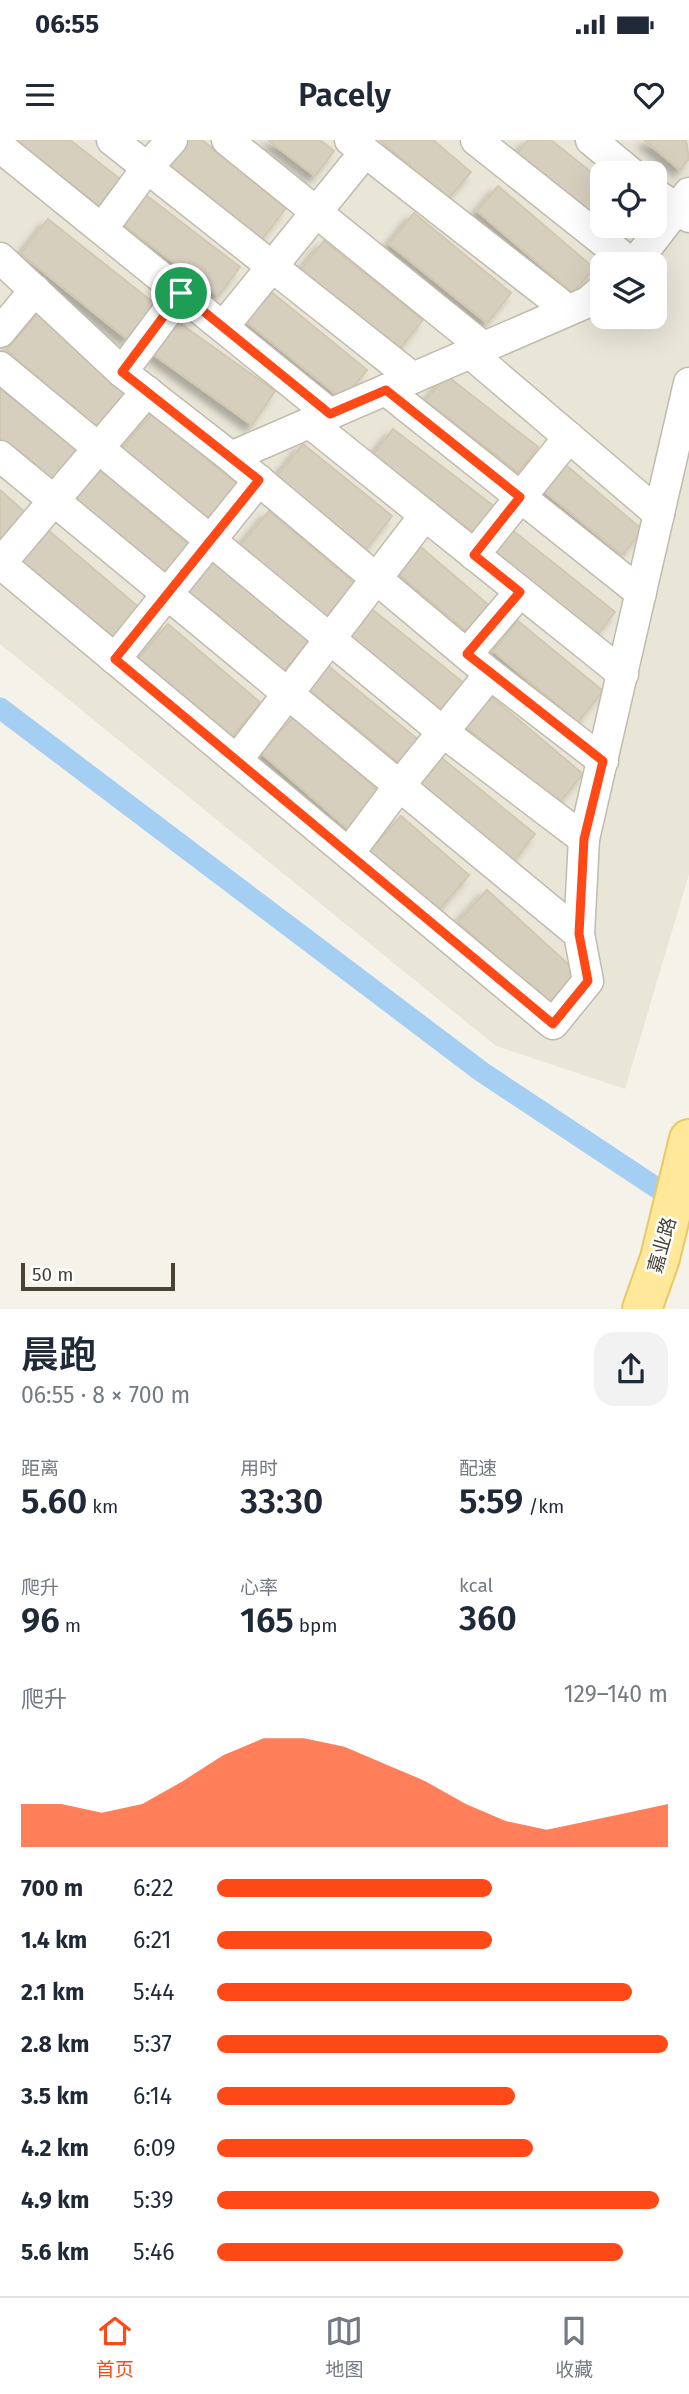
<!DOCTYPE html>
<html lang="zh">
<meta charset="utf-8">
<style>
body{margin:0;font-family:"Fira Sans","Noto Sans SC",sans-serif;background:#f2f2f3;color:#1f2937;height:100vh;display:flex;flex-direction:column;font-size:26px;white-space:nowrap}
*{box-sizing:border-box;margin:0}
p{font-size:23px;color:#747a83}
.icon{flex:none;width:38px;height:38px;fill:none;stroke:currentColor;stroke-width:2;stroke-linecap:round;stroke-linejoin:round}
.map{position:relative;height:1169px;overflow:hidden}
.side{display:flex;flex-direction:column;background:#fff;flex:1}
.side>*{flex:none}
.controls{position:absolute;left:590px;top:21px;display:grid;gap:14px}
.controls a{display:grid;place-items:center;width:77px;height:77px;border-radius:14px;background:#fff;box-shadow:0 7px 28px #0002;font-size:35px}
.scale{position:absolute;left:21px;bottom:18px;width:154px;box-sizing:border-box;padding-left:7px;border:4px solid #494337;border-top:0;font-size:19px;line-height:24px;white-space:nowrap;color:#494337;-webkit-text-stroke:5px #fff;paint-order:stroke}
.pin{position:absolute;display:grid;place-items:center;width:60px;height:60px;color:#fff;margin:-30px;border:4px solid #fff;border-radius:50%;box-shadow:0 2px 7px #0007}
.round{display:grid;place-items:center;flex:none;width:74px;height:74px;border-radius:21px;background:#f2f2f3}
.head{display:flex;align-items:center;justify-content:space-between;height:119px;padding:0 21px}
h1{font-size:38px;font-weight:600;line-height:52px}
.figures{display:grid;grid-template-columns:repeat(3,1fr);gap:10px;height:119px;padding:7px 21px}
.figures div{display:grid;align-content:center}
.figures b{font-size:35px;font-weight:600}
.figures small{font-size:19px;font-weight:400}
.figures p{font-size:19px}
.chart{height:196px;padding:14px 21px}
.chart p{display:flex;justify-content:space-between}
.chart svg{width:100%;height:126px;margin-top:7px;fill:#ff4917;opacity:.7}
ul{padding:0 21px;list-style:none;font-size:23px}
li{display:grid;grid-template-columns:112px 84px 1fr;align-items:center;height:52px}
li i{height:18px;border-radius:9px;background:#ff4917}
.status{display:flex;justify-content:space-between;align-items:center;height:49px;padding:0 35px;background:#fff;direction:ltr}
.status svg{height:19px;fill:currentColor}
header{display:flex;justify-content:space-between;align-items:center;height:91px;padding:0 21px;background:#fff;font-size:32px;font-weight:600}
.tabs{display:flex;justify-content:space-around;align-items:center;height:98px;border-top:2px solid #e0e1e3;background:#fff;font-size:19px;color:#747a83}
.tabs a{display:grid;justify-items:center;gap:4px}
.tabs .current{color:#ff4917}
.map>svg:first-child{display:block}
</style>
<div class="status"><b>06:55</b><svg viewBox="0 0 49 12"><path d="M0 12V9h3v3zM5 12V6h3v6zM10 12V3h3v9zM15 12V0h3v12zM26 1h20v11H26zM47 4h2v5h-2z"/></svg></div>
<header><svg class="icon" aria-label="menu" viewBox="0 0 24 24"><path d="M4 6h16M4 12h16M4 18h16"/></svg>Pacely<svg class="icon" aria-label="heart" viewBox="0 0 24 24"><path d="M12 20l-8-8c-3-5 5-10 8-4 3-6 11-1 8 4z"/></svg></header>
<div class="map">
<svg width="689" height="1169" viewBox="0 0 689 1169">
<defs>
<filter id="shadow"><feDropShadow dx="-6" dy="6" stdDeviation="3.5" flood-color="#0004"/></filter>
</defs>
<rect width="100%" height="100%" fill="#f5f2e9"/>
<path fill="#e9e5d7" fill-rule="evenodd" d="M0,0H689V734L625,949L496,906L0,504ZM602,33H654V86H602ZM602,124H654V177H602Z"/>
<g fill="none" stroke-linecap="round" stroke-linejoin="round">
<polyline stroke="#a5cef3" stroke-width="21" points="0,568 482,932 681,1064"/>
</g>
<g fill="#d7cfbe" stroke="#d2c8b1" stroke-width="2" filter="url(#shadow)">
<polygon points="15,0 70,0 120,39 99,66"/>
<polygon points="186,0 202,0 286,68 262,99 167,23"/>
<polygon points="268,0 320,0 334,11 315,36"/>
<polygon points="380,0 433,0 471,32 448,59"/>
<polygon points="528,0 551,0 602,41 602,84 516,15"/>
<polygon points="644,0 686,0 689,19 680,30"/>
<polygon points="498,46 594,128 573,153 477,71"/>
<polygon points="142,52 240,127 218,156 120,82"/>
<polygon points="414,73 511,153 487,183 389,104"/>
<polygon points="48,79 155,164 127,199 21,114"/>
<polygon points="324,101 423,180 398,211 299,132"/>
<polygon points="269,150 367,230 343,260 244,180"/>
<polygon points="38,173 128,252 95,288 6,210"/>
<polygon points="174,179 275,251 252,285 150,212"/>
<polygon points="446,235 538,307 518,332 426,261"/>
<polygon points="0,248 78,311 52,343 0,301"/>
<polygon points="152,273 239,346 207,384 120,311"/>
<polygon points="393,289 495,367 475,394 373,315"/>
<polygon points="303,304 392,376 366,409 276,337"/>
<polygon points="561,321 643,390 622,415 539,347"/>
<polygon points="96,327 191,406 165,438 70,358"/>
<polygon points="0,350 26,373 0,404"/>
<polygon points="269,371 357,445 328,480 240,406"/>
<polygon points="511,389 615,472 598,494 494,411"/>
<polygon points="48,390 141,469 112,502 19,423"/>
<polygon points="416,403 491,467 468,493 394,430"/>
<polygon points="215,417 312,498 282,533 185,452"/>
<polygon points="368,466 465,544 442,573 345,495"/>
<polygon points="518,481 603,551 578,582 493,511"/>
<polygon points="168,484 261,563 231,598 138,519"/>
<polygon points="327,525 421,602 402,625 308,549"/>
<polygon points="488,554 583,634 558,664 463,584"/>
<polygon points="294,576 382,654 350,691 261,613"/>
<polygon points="438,615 535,694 512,723 415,644"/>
<polygon points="401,676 469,735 439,770 370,711"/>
<polygon points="487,750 580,835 551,867 458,782"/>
</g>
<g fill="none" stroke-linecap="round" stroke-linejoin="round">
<defs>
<g id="minor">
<polyline points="112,0 413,238"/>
<polyline points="227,0 483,207"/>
<polyline points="350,0 568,170"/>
<polyline points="476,0 632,124"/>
<polyline points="591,0 631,33"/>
<polyline points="0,7 330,274"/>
<polyline points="654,53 689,77"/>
<polyline points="102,89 147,28 172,0"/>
<polyline points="0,118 122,232 231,317 588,162 602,150"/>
<polyline points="634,124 689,53"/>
<polyline points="223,187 365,12"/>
<polyline points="0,192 35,150"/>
<polyline points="470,213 659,374"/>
<polyline points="0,227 443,592 584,699"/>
<polyline points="122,232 181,153"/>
<polyline points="386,250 641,453"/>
<polyline points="310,283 623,534"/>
<polyline points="0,316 579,794"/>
<polyline points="231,317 490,534 603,621"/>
<polyline points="474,415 569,297"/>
<polyline points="0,423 553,884 588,841 579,794 584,699 689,243"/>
<polyline points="0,424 147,251"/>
<polyline points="467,514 520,452"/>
<polyline points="115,519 259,340"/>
<polyline points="237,620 425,375"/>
<polyline points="349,713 399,646 490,534"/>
</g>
<polyline id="major" points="642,1169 660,1118 689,999"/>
</defs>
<use href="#minor" stroke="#c1bbac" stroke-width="33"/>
<use href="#major" stroke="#e7c965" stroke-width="42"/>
<use href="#minor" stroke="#fff" stroke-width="30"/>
<use href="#major" stroke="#ffe899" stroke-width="38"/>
</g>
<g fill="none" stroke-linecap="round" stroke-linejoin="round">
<defs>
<polygon id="route" points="181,153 330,274 386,250 520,357 474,415 520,452 467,514 603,621 584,699 579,794 588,841 553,884 115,519 259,340 122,232"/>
</defs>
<use href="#route" stroke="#fff" stroke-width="14"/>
<use href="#route" stroke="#ff4917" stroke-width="9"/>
</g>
<g text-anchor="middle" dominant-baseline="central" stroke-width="5" stroke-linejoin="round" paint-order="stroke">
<g font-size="19" fill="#494337" stroke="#fff">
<text transform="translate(662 1105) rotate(-74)">嘉业路</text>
</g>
</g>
</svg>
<div class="controls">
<a><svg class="icon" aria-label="locate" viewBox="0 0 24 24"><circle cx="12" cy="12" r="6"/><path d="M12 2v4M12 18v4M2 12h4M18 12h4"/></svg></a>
<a><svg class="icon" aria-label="layers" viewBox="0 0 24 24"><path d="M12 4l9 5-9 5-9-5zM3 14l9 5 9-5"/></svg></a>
</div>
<div class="scale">50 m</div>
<div class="pin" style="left:181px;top:153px;background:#1e9e55"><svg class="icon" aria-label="arrive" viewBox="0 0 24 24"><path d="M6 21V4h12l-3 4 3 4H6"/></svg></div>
</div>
<section class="side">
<div class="head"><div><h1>晨跑</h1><p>06:55 · 8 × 700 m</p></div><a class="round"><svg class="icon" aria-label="share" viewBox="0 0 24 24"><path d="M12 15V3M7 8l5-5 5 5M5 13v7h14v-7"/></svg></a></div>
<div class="figures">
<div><p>距离</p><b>5.60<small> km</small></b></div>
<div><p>用时</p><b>33:30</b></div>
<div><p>配速</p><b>5:59<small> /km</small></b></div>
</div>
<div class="figures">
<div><p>爬升</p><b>96<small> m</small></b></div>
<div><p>心率</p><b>165<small> bpm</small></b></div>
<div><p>kcal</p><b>360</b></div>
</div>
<div class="chart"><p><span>爬升</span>129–140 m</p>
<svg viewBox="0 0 160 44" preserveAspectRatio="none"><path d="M0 44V29L10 29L20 32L30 29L40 21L50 12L60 6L70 6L80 9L90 15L100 21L110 29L120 35L130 38L140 35L150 32L160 29V44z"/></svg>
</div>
<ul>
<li><b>700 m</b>6:22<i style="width:61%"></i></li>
<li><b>1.4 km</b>6:21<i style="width:61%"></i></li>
<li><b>2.1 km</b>5:44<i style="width:92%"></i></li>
<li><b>2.8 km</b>5:37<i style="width:100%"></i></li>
<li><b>3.5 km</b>6:14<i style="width:66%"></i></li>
<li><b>4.2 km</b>6:09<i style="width:70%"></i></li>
<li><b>4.9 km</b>5:39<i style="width:98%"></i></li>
<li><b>5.6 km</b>5:46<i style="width:90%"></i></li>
</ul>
</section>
<nav class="tabs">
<a class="current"><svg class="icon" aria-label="home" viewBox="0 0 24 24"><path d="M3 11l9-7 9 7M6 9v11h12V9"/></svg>首页</a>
<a><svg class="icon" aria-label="map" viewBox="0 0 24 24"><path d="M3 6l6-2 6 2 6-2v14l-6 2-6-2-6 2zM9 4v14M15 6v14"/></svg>地图</a>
<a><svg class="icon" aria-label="saved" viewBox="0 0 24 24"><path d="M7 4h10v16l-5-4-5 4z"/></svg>收藏</a>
</nav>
